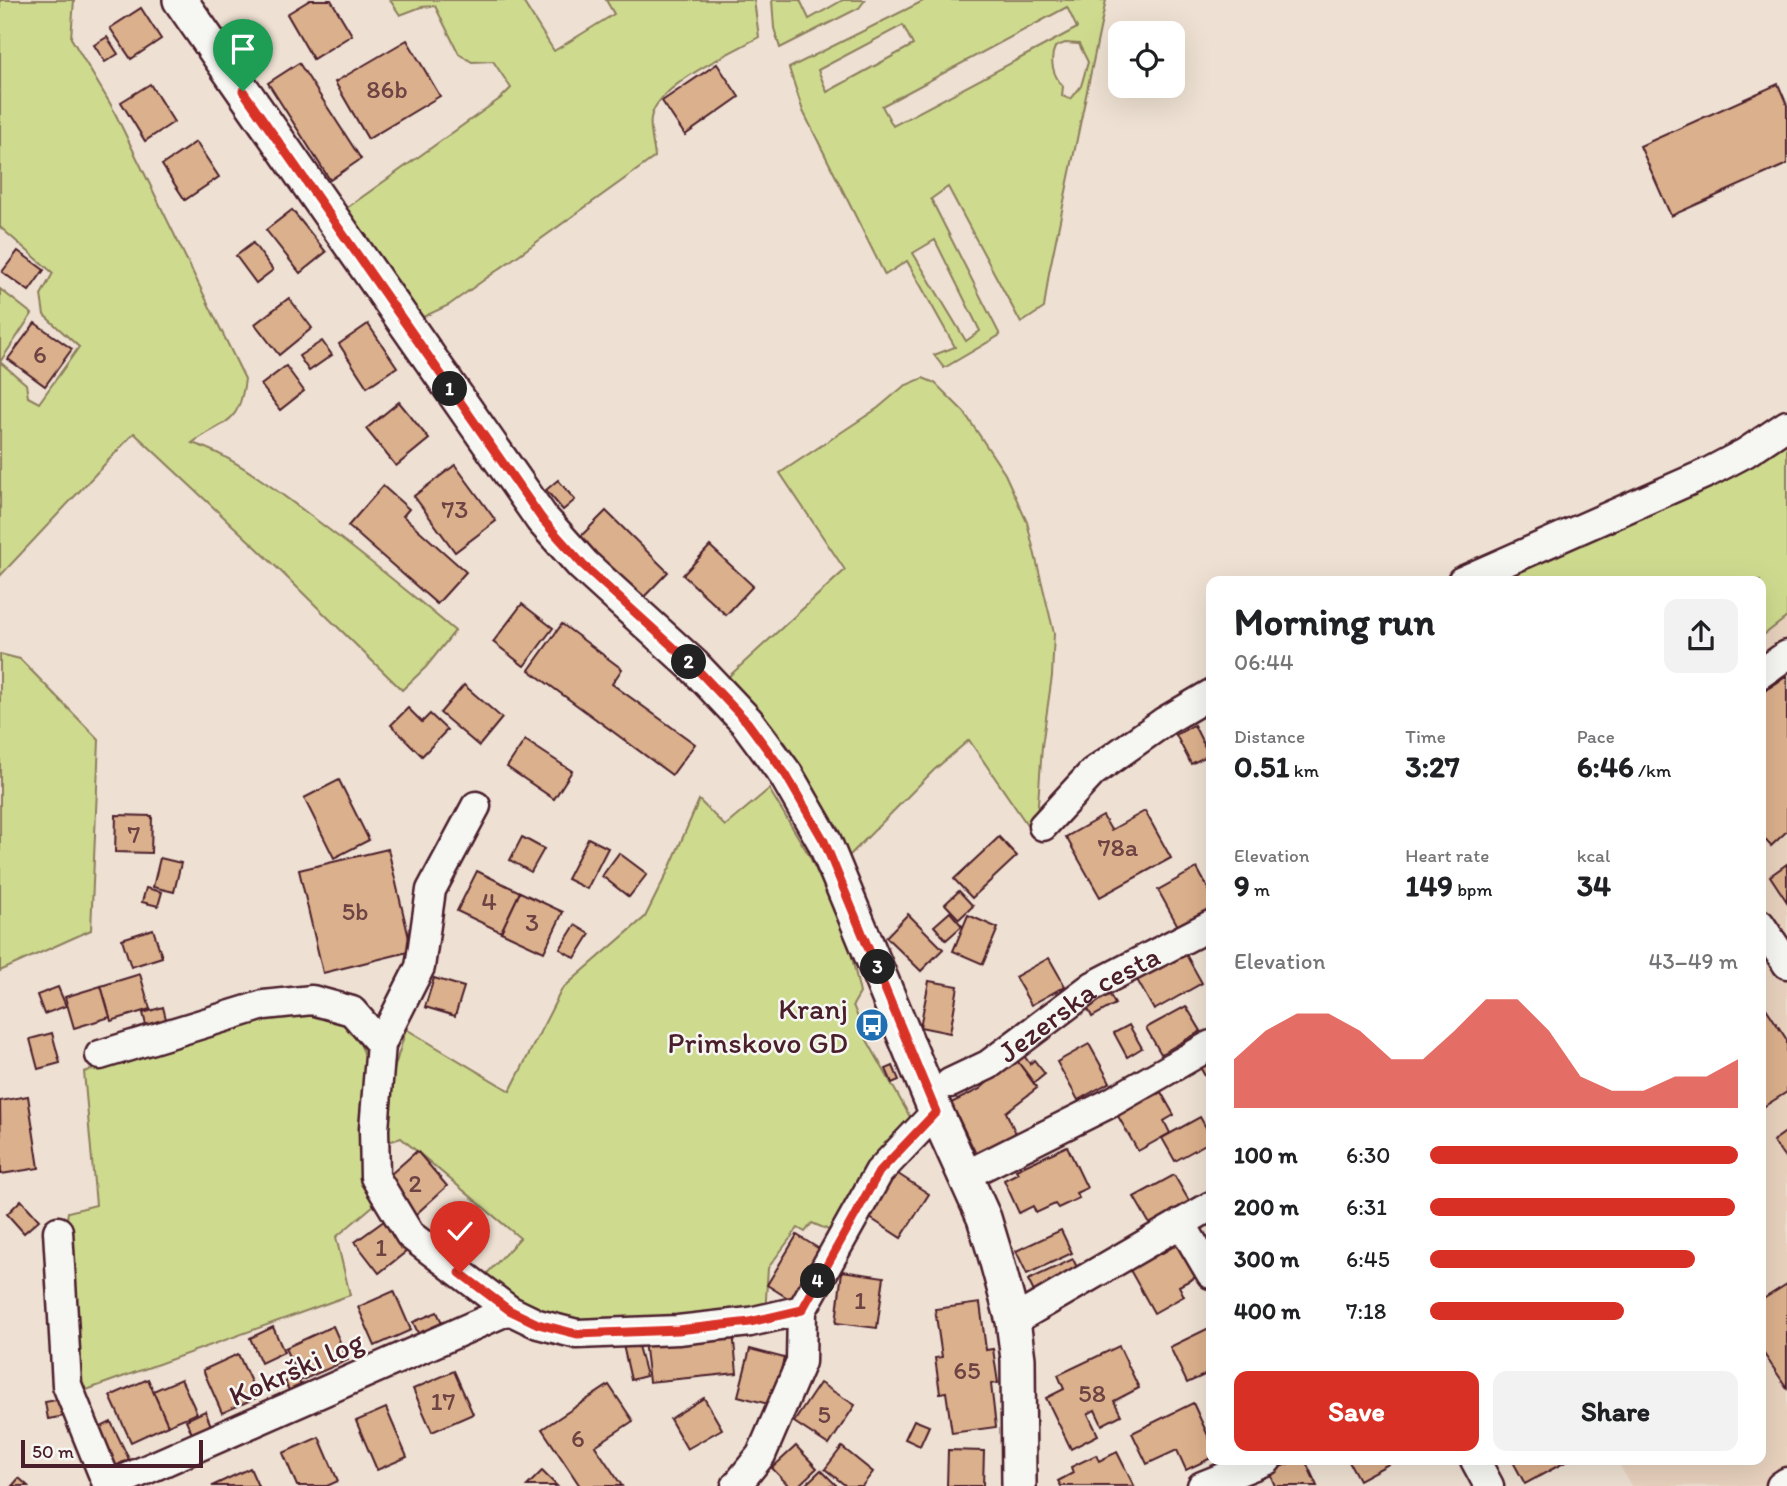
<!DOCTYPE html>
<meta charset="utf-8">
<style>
body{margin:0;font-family:Itim,sans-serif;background:#f2f2f2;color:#202124;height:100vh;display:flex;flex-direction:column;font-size:26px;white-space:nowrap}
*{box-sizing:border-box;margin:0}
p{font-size:23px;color:#757577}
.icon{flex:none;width:38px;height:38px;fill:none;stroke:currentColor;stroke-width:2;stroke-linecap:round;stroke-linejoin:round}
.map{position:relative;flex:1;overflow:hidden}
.drawer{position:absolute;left:1206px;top:576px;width:560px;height:889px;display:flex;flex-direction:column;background:#fff;border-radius:14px;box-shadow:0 7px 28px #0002}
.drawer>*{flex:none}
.buttons{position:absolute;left:1108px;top:21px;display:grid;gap:14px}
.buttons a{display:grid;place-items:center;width:77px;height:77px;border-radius:14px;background:#fff;box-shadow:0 7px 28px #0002;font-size:35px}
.scale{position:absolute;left:21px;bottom:18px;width:182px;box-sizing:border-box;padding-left:7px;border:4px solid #4a1f2b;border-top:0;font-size:19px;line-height:24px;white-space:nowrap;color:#4a1f2b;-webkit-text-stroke:5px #f6f6f2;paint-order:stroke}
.pin{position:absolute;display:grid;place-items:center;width:60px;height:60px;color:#fff;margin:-72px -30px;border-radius:50% 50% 50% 0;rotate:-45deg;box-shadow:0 0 7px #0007}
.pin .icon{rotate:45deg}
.km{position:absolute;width:35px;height:35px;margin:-18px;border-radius:50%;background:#222;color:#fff;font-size:19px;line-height:35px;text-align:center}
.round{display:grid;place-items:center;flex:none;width:74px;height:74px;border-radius:14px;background:#f2f2f2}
.head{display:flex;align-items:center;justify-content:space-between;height:119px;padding:0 28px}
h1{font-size:38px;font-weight:700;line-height:52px}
.stats{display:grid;grid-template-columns:repeat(3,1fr);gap:10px;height:119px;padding:7px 28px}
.stats div{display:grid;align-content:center}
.stats b{font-size:30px;font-weight:700}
.stats small{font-size:19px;font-weight:400}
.stats p{font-size:19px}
.chart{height:196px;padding:14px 28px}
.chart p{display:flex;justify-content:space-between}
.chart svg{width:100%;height:126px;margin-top:7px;fill:#d93025;opacity:.7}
.cta{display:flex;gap:14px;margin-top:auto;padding:14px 28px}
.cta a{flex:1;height:80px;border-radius:14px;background:#d93025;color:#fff;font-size:28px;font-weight:700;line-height:80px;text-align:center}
.cta a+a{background:#f2f2f2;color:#202124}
ul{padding:0 28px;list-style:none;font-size:23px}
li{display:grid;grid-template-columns:112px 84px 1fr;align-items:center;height:52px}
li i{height:18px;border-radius:9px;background:#d93025}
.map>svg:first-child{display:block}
</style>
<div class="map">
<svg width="1787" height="1486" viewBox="0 0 1787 1486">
<rect width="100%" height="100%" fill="#eee1d3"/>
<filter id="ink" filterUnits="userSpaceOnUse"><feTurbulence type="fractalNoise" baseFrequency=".0143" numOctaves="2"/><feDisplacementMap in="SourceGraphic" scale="14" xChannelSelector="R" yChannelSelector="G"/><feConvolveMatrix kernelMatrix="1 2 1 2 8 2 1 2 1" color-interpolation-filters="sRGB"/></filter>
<g filter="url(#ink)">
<polygon fill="#e8d2be" points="1787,617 1787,1486 1631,1486 1617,1460 1760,1460 1760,637"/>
<g fill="#cedb8f" stroke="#8c7d5d" stroke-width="2" fill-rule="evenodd">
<path d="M0,0H74L71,38L111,105L245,379C239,427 225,419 192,443C234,456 271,487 307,513C358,551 407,590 455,631L426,667L402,690L260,551L134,433L0,576V289L32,314L0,362L26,384L28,397L39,403L79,347L44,315L41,295L53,273L0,227Z"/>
<path d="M390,0H522L554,51L614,14L606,0H754L759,37C731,53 656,85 651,118C649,129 654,146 655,157L449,305L421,318L344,210L501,98L511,88L493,61L472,62L459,54L435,6L421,7L400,15Z"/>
<polygon points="772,0 800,0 809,19 843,0 865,0 859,8 780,48 774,28"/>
<path d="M925,0H1106L1049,273L1044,308L1021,323L948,187L931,199L1000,335L944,368L934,355L955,347L907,261L885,275L803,111L789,68ZM1067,7L1077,28L893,126L882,106ZM903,25L913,45L827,92L818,70ZM1065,43L1079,44L1088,62L1081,86L1071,99L1062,96L1063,86C1053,76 1049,60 1055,47ZM935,240L980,331L966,341L913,253Z"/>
<path d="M923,378L935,383L964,412L1005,474L1027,522L1054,633L1052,676L1042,746L1037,818L1028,826L969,740L934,770L849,856C827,811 804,765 772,725C758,709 741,694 726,679L845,570L780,473L878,408L904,386Z"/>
<polygon points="1787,433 1787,617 1761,637 1760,581 1482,581"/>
<polygon points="0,654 20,659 99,740 91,930 0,971"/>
<polygon points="769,789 809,855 847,935 860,993 853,1005 867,1040 914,1124 831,1231 812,1223 805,1232 798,1228 768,1268 765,1314 560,1324 480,1281 520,1238 401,1138 392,1141 380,1134 385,1100 406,1029 510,1091 562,989 645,917 670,867 699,800 725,826"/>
<polygon points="281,1010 341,1018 352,1030 360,1044 367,1059 362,1183 374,1205 336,1237 350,1295 75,1394 65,1231 68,1212 96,1205 84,1072"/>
</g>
<g fill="#dbb08c" stroke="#4a1f2b" stroke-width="2">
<polygon points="310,0 331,0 352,35 313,59 287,14"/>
<polygon points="141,8 161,39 131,59 110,28"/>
<polygon points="107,37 118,54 105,62 94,45"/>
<polygon points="407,40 440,96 368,139 335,82"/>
<polygon points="299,63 361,159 330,180 268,83"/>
<polygon points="717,64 739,97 685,135 662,101"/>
<polygon points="150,84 174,122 145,141 121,102"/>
<polygon points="1778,84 1787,105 1787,164 1671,216 1640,146"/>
<polygon points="196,142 219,177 185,200 162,165"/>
<polygon points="292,210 326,252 300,273 266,230"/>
<polygon points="253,243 273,270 256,283 236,256"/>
<polygon points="18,251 44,270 29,291 2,272"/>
<polygon points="289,298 312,328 279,355 255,324"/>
<polygon points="35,323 72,349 45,386 8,359"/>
<polygon points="368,324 397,367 367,387 339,344"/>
<polygon points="322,341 332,355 309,371 299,356"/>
<polygon points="286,366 304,391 280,410 261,385"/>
<polygon points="399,402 429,439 396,466 366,429"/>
<polygon points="455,465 496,521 455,552 414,496"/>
<polygon points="558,480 575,500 563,510 546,490"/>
<polygon points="383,486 409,509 403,516 466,572 437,604 348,526"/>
<polygon points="606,511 668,572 641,600 578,539"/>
<polygon points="710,546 753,586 726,615 683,575"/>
<polygon points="522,604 553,628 524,666 493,642"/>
<polygon points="562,624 622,669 612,684 695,744 672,775 529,670"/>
<polygon points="1787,676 1787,831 1771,846 1760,834 1760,694"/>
<polygon points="464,685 502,718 479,746 440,713"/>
<polygon points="408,708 422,722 430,714 447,730 422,756 391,725"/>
<polygon points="1194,725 1209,755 1191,764 1176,735"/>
<polygon points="1211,726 1211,742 1205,729"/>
<polygon points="525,740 572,771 554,799 507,767"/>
<polygon points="339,780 369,840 334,858 304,798"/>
<polygon points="1145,811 1171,858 1100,897 1066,837 1103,816 1111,830"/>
<polygon points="116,815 152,816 151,853 115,852"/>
<polygon points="522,837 544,849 531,872 510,860"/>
<polygon points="999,837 1017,856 972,898 954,879"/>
<polygon points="588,838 608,848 587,889 567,879"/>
<polygon points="388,849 412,951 323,973 299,870"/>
<polygon points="619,853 647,874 629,897 602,876"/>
<polygon points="160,858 181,863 174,892 153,887"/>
<polygon points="1787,864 1787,902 1770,876"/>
<polygon points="1197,868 1211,894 1211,910 1179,928 1158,890"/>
<polygon points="477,871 520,892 501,932 457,911"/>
<polygon points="146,888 162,892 158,906 142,902"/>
<polygon points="959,891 973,906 959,919 945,904"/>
<polygon points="520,892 563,912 544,952 501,932"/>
<polygon points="950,912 962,926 946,940 934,926"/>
<polygon points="908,914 943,949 921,971 886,937"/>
<polygon points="968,915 998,928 983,964 953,951"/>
<polygon points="575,925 590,934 575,958 560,949"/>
<polygon points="153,929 162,957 131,967 122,939"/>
<polygon points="1184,951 1202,983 1154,1010 1136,978"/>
<polygon points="1049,958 1065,986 1031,1005 1015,977"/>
<polygon points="140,974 150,1009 111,1021 101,986"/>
<polygon points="434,978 464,987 455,1016 425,1007"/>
<polygon points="929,981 958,986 950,1033 920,1027"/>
<polygon points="101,986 110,1017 74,1028 65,997"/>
<polygon points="58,987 66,1006 44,1014 37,995"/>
<polygon points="1109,993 1115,1004 1092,1017 1086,1005"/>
<polygon points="1760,999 1787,1040 1787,1092 1760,1109"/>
<polygon points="1186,1006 1201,1031 1161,1054 1146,1028"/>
<polygon points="163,1007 168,1027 148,1033 143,1013"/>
<polygon points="1129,1025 1142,1048 1127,1057 1114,1033"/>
<polygon points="52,1033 60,1063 38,1069 30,1039"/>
<polygon points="1089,1044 1110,1082 1078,1100 1057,1062"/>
<polygon points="1022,1053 1030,1064 1034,1060 1045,1074 1034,1083 1015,1058"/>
<polygon points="1015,1058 1037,1088 1006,1112 1017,1136 977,1156 951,1103 980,1089"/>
<polygon points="1211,1058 1211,1087 1199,1065"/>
<polygon points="893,1066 899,1080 892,1083 886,1069"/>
<polygon points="1161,1092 1174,1115 1164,1121 1170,1133 1138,1151 1115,1111 1148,1093 1150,1098"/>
<polygon points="28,1096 39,1168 1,1174 0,1101"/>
<polygon points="1200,1117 1211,1136 1211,1141 1175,1161 1162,1138"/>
<polygon points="1787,1131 1787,1160 1773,1141"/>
<polygon points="1067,1146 1087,1188 1076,1193 1079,1198 1058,1208 1055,1204 1036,1213 1033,1206 1019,1213 1004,1180 1018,1173 1016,1170"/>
<polygon points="417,1151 447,1186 414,1216 383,1181"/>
<polygon points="895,1172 929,1194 901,1238 867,1216"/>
<polygon points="1174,1175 1191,1204 1151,1226 1134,1197"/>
<polygon points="21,1200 39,1220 24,1233 7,1214"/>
<polygon points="384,1221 407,1251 379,1273 355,1242"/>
<polygon points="1061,1230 1072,1253 1027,1274 1016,1251"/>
<polygon points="797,1235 821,1250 791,1300 767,1285"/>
<polygon points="1155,1244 1161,1254 1178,1244 1196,1277 1179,1286 1184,1296 1154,1313 1125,1261"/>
<polygon points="1073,1259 1081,1276 1037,1298 1028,1280"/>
<polygon points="842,1271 884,1277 877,1328 836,1323"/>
<polygon points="1787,1284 1787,1388 1760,1348 1760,1301"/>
<polygon points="394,1291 411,1330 375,1346 358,1307"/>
<polygon points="980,1303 986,1350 993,1349 998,1383 991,1384 996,1427 952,1433 946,1392 940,1393 935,1358 942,1357 935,1309"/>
<polygon points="437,1312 446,1331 422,1342 413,1322"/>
<polygon points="333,1326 348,1360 300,1381 285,1348"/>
<polygon points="273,1327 284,1352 261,1363 250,1338"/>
<polygon points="1209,1328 1211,1372 1187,1383 1170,1347"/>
<polygon points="733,1331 737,1373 649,1382 644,1341"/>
<polygon points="637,1342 646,1376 631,1380 623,1345"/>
<polygon points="1119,1346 1139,1388 1114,1401 1121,1415 1102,1425 1095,1410 1088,1414 1098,1435 1071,1449 1046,1398 1064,1389 1058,1375"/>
<polygon points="750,1349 784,1358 772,1405 738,1396"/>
<polygon points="238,1354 258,1397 222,1413 203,1370"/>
<polygon points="454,1371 473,1414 432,1432 413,1389"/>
<polygon points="297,1377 304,1392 292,1397 285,1382"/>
<polygon points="148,1379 168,1425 131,1442 110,1396"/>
<polygon points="181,1379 197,1413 168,1425 153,1391"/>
<polygon points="820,1383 855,1405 829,1445 794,1422"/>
<polygon points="609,1385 633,1421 595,1446 622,1486 580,1486 542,1429"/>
<polygon points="704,1398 722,1429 687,1449 670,1419"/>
<polygon points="62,1399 65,1416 48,1419 45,1402"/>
<polygon points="1193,1403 1211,1442 1211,1458 1186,1470 1177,1450 1147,1464 1132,1433"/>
<polygon points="386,1408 407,1457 377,1470 356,1421"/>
<polygon points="205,1411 212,1428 193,1436 186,1420"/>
<polygon points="914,1420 929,1426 920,1446 905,1439"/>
<polygon points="111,1422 129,1459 110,1469 91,1432"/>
<polygon points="319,1437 338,1481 327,1486 297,1486 283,1453"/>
<polygon points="796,1446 817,1468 798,1486 789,1486 772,1468"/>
<polygon points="842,1447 873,1472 862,1486 846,1486 825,1469"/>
<polygon points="948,1450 984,1451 983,1486 947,1486"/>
<polygon points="1117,1452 1134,1486 1061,1486 1058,1481 1073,1473 1071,1467 1096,1455 1099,1461"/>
<polygon points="1296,1460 1305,1460 1317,1486 1275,1486 1269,1472"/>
<polygon points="1348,1460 1396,1460 1359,1480"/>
<polygon points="1512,1460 1569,1460 1525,1484"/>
<polygon points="250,1468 258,1486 212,1486"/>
<polygon points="821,1470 837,1486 804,1486"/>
<polygon points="542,1471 557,1486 527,1486"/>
<polygon points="19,1478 28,1486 12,1486"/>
</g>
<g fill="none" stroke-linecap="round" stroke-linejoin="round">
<defs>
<g id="minor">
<polyline points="1462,581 1707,473 1745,453 1787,425"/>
<polyline points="1760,674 1787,655"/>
<polyline points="1043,826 1093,772 1165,721 1211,694"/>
<polyline points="1760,924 1787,964"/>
<polyline points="381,1044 420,967 431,890 476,806"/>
<polyline points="100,1055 264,1005 312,1000 352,1011 381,1044 374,1129 375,1177 410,1235 509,1310"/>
<path id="s1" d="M950,1083L988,1065L1093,986L1211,925"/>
<polyline points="966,1175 1110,1103 1211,1045"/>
<polyline points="1181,1223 1211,1274"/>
<polyline points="58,1231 67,1385 108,1486"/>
<polyline points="1013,1321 1211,1206"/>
<polyline points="1475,1460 1489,1486"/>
<polyline points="109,1486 509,1310 538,1324 577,1334 678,1330 750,1322 802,1310"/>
<polyline points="736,1486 761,1455 801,1362 802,1310 879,1172 936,1112"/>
<polyline points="1202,1486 1267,1460"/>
<polyline points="1781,1486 1787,1482"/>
</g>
<polyline id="tertiary" points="180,0 542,519 583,565 694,666 747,722 786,775 824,841 936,1112 984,1218 994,1251 1013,1321 1018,1359 1019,1486"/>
</defs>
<use href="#minor" stroke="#4a1f2b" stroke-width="33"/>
<use href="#tertiary" stroke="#4a1f2b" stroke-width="38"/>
<use href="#minor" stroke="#f6f6f2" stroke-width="28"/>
<use href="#tertiary" stroke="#f6f6f2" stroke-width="33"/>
</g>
</g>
<g fill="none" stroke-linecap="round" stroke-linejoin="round" filter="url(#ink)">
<defs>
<polyline id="route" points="243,91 542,519 583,565 694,666 747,722 786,775 824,841 936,1112 879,1172 802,1310 750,1322 678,1330 577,1334 538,1324 509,1310 460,1273"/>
</defs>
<use href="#route" stroke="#fff" stroke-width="14"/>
<use href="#route" stroke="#d93025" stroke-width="9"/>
</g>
<defs>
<symbol id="bus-disc" viewBox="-11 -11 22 22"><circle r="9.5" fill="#1f6fb2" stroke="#f6f6f2"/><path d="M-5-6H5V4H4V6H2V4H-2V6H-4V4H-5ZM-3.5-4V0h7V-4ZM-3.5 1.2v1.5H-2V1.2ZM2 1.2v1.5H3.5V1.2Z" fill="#fff"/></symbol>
</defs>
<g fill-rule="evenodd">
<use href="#bus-disc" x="853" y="1006" width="38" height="38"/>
</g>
<g text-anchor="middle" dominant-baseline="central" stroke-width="5" stroke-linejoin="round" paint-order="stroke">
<g font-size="26" fill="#6e4343">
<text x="387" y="89">86b</text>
<text x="40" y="354">6</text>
<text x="455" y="509">73</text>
<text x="134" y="834">7</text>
<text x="1118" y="847">78a</text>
<text x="489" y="901">4</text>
<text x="355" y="911">5b</text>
<text x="532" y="922">3</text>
<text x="415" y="1183">2</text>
<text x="381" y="1247">1</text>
<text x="860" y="1300">1</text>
<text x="967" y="1370">65</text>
<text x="1092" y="1393">58</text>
<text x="443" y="1401">17</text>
<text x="824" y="1414">5</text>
<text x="578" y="1438">6</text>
</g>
<g font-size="30" fill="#4a1f2b" stroke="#f6f6f2">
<text stroke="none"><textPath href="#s1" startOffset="152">Jezerska cesta</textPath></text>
<text transform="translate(296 1368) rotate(-24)">Kokrški log</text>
</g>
<g font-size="30" fill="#4a1f2b" stroke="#f6f6f2" text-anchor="end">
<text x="848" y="1008">Kranj<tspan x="848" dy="34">Primskovo GD</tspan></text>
</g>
</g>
</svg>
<div class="buttons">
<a><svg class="icon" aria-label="locate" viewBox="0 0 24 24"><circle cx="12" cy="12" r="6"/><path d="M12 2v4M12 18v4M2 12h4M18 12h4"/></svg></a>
</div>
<div class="scale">50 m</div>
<div class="pin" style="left:243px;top:91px;background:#1e9e55"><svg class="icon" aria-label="arrive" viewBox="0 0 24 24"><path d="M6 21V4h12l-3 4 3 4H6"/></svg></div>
<div class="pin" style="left:460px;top:1273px;background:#d93025"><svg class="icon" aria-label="check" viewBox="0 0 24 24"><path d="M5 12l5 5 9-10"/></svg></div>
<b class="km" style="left:450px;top:389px">1</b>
<b class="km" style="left:689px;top:662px">2</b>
<b class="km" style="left:878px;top:967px">3</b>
<b class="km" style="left:818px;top:1281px">4</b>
<section class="drawer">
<div class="head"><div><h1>Morning run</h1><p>06:44</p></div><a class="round"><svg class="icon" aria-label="share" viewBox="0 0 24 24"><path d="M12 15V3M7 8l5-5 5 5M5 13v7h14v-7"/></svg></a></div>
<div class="stats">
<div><p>Distance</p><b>0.51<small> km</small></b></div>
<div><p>Time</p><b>3:27</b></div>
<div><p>Pace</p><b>6:46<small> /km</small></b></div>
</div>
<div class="stats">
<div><p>Elevation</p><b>9<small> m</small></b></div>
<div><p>Heart rate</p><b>149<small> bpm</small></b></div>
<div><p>kcal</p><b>34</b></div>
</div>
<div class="chart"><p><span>Elevation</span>43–49 m</p>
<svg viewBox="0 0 160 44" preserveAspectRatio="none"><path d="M0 44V27L10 17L20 11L30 11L40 17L50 27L60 27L70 17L80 6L90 6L100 17L110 33L120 38L130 38L140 33L150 33L160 27V44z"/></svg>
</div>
<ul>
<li><b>100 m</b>6:30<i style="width:100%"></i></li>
<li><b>200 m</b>6:31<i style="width:99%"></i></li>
<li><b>300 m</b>6:45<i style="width:86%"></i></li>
<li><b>400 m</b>7:18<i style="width:63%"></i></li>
</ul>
<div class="cta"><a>Save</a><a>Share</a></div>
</section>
</div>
